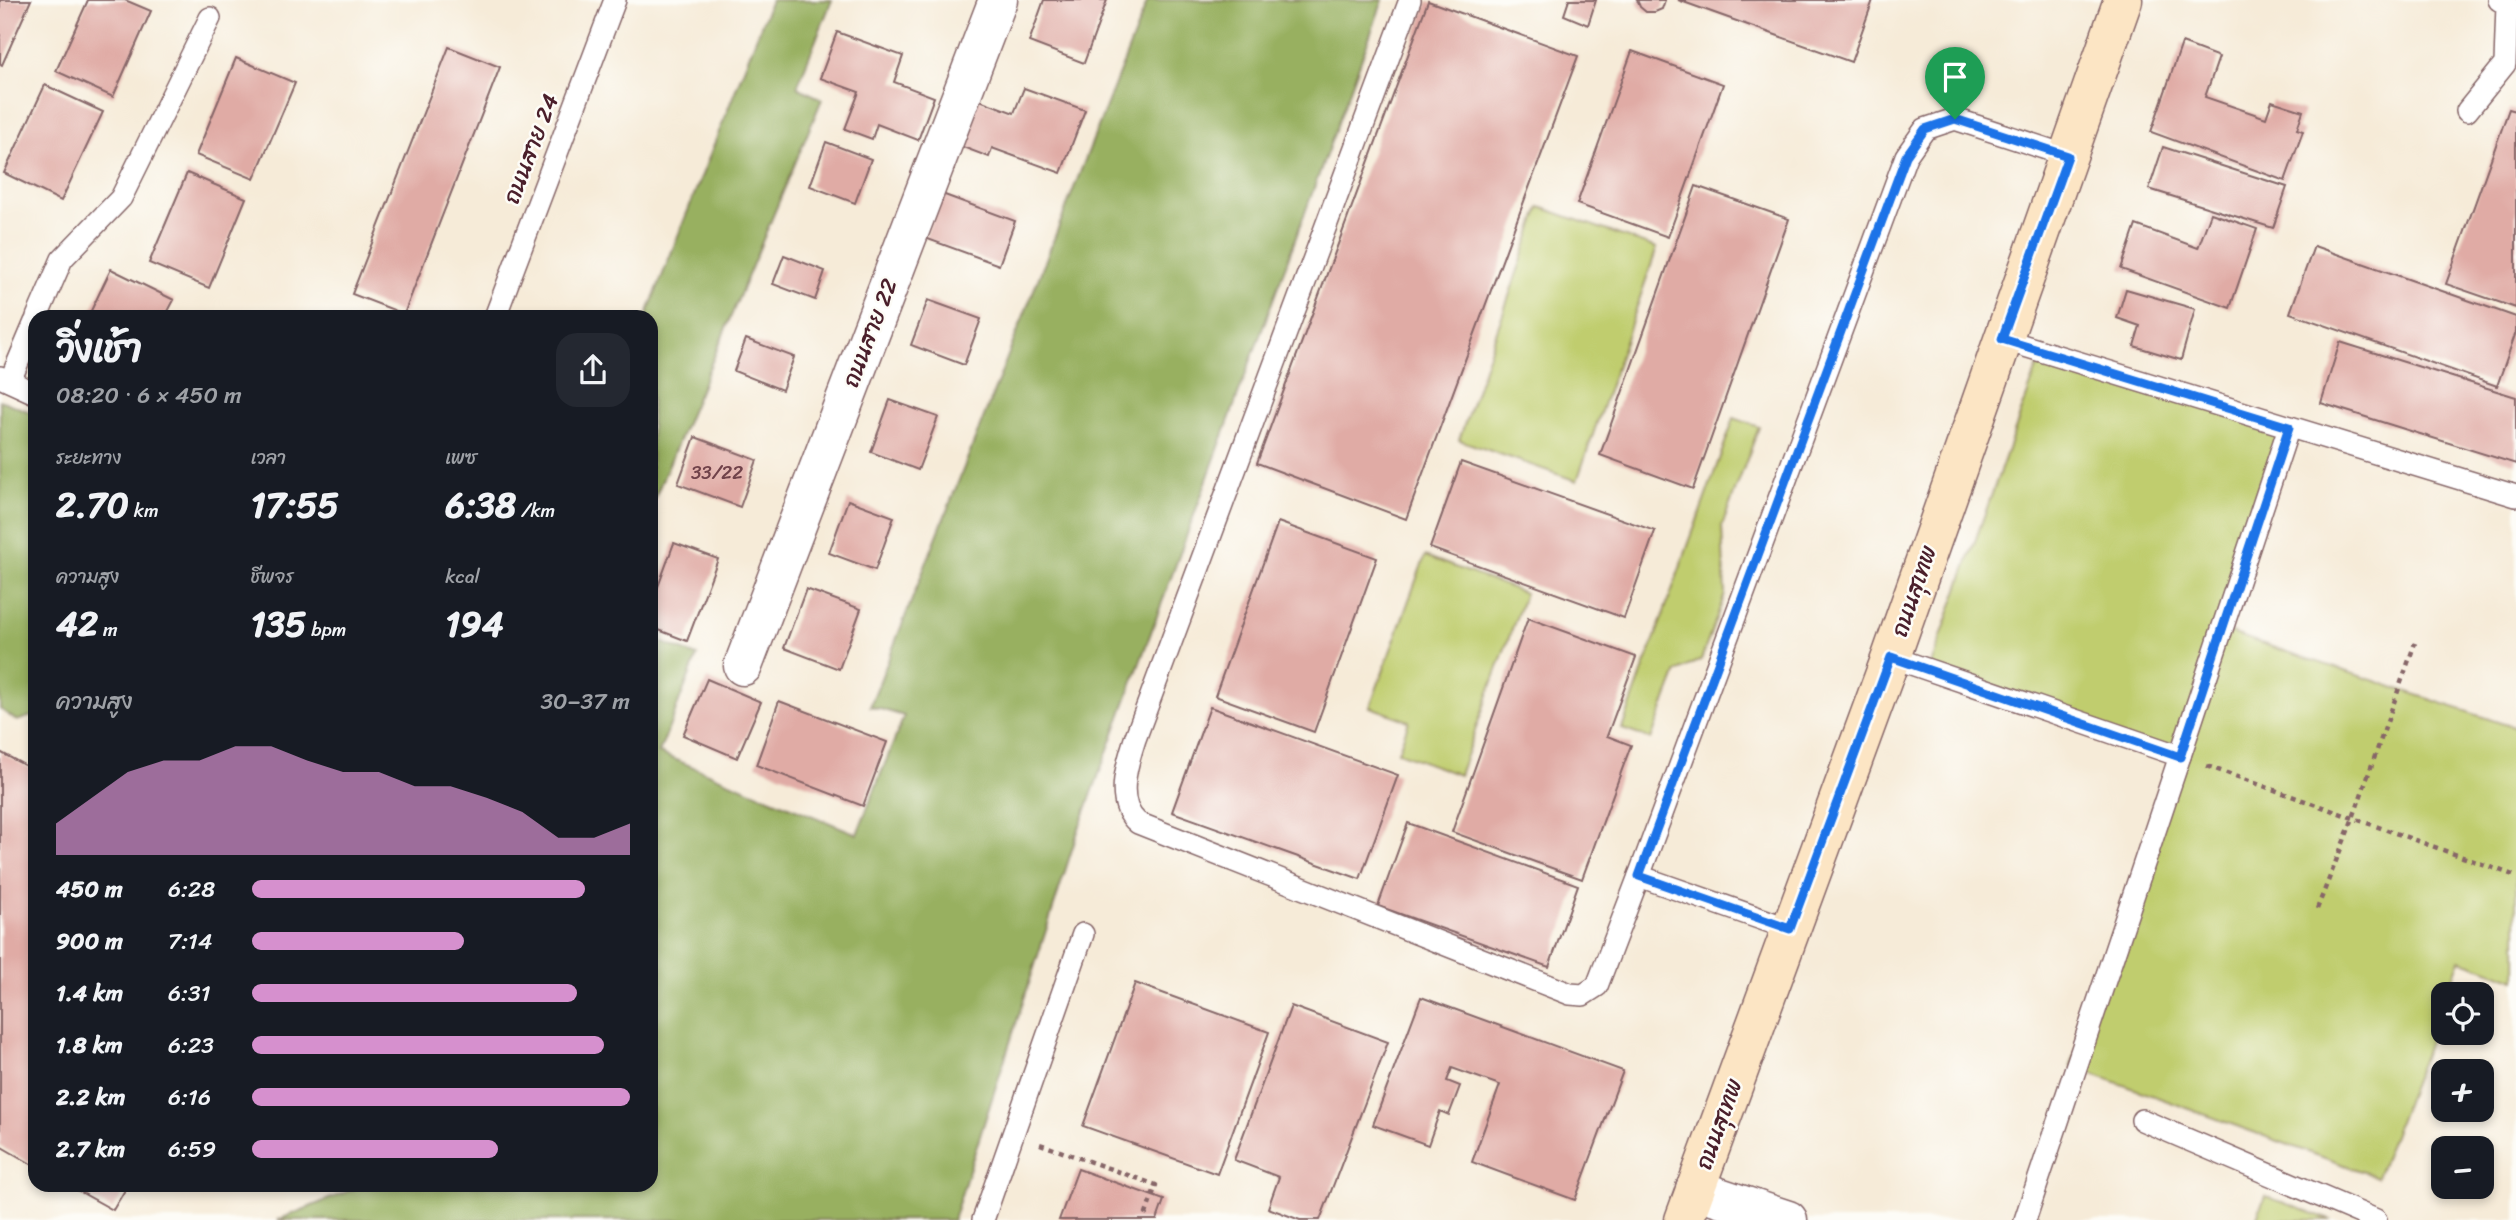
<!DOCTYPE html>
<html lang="th">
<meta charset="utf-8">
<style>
body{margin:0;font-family:Sriracha,"Playpen Sans Thai",sans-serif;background:#242831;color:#f1f3f6;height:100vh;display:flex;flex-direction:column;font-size:26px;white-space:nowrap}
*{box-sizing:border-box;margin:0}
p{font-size:23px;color:#9ea1a6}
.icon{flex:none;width:38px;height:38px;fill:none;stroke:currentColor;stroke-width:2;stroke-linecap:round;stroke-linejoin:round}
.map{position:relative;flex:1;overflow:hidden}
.side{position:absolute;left:28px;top:310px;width:630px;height:882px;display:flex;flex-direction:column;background:#171b24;border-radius:21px;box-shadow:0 4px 10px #0003}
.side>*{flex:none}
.controls{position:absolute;left:2431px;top:982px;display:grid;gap:14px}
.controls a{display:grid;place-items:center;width:63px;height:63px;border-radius:14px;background:#171b24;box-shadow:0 4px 10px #0003;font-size:35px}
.pin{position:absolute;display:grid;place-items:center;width:60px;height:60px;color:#fff;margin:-72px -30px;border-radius:50% 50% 50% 0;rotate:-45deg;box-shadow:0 0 7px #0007}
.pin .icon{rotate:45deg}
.round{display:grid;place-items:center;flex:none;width:74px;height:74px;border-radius:21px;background:#242831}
.overview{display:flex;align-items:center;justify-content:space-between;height:119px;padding:0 28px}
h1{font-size:38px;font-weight:700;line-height:52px}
.stats{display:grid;grid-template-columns:repeat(3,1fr);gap:10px;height:119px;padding:7px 28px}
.stats div{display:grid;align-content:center}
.stats b{font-size:35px;font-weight:700}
.stats small{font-size:19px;font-weight:400}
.stats p{font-size:19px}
.chart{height:196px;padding:14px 28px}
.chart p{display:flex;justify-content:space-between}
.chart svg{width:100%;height:126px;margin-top:7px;fill:#d690ce;opacity:.7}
ul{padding:0 28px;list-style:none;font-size:23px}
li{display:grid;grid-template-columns:112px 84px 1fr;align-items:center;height:52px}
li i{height:18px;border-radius:9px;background:#d690ce}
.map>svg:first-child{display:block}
</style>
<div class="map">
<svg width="2516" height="1220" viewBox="0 0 2516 1220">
<rect width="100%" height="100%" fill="#fdfcf7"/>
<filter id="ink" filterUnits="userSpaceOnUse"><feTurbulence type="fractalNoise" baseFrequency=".0143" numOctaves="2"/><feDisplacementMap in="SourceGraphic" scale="14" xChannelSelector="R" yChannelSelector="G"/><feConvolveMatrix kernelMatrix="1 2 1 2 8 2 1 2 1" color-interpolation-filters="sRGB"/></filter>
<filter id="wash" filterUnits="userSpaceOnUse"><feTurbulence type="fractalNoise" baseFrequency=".00686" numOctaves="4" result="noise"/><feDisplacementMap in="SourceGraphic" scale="28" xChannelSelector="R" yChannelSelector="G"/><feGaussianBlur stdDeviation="1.57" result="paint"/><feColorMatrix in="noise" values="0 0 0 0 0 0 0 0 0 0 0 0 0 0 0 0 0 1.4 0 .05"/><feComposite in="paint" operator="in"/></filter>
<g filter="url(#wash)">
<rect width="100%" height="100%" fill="#f6ebd8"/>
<g fill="#c0cd6e" stroke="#85764c" stroke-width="2">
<polygon points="1540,207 1657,248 1577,481 1459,440"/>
<polygon points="2042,354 2289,427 2222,630 2516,728 2516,980 2460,960 2447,994 2443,994 2443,1005 2377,1177 2071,1066 2180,757 1929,670"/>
<polygon points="1734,418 1759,427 1722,526 1725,594 1701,660 1677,672 1651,739 1622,729"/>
<polygon points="1425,556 1525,593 1459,775 1398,752 1409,721 1370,707"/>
<polygon points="2265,1196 2331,1220 2256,1220"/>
</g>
<g fill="#98b061" stroke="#716846" stroke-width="2">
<polygon points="771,0 832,0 797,87 822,99 651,507 651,317 646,317"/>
<polygon points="1148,0 1383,0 1077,834 953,1220 278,1220 363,1185 651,1185 651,638 697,656 659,753 857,834 904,716 870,706"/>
<polygon points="0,400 35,414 35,715 17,721 0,709"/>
</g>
<g id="blocks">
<g fill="#e0aba5">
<polygon points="0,0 31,0 2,65 0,64"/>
<polygon points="88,0 125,0 151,11 113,97 56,71"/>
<polygon points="1044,0 1107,0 1084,63 1029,42"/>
<polygon points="1569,0 1596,0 1588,25 1564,15"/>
<polygon points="1637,0 1665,0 1662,9 1655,12 1646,12 1640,7"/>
<polygon points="1678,0 1873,0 1851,62"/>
<polygon points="1428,1 1578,56 1406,519 1257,463"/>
<polygon points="837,32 903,56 894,82 934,97 918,140 877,124 872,139 845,129 859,92 820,78"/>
<polygon points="2182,43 2219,57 2205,97 2266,118 2272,101 2303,111 2297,129 2303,131 2285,181 2151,132"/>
<polygon points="449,47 500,67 404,314 352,294"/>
<polygon points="1632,51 1723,84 1668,237 1577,204"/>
<polygon points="236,58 295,83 254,179 196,155"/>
<polygon points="45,85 103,112 61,201 4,173"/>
<polygon points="1024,88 1085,110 1061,173 992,148 989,157 960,146 977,99 1014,113"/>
<polygon points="2509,109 2516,111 2516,308 2446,284"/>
<polygon points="826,142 871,159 855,203 810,186"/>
<polygon points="2163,147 2287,187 2273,228 2149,189"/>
<polygon points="187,173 246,198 209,288 149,263"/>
<polygon points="1696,186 1789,219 1693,489 1600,455"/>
<polygon points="942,194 1015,221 999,265 925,238"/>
<polygon points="2211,213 2257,229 2230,308 2121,269 2136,225 2198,248"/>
<polygon points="2314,246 2516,317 2516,332 2497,386 2290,313"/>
<polygon points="784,255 825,271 815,300 773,284"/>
<polygon points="111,269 174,300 165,317 88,317"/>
<polygon points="2126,289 2195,309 2181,360 2134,346 2140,326 2117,318"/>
<polygon points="928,300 981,319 964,365 911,345"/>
<polygon points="746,339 794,357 782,390 734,371"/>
<polygon points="2340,342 2516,397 2516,464 2321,403"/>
<polygon points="890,400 938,417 918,470 871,452"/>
<polygon points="695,437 757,460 740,507 678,484"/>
<polygon points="1461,462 1655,531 1624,618 1430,548"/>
<polygon points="848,500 894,517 875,570 829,553"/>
<polygon points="1278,522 1377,558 1314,732 1215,696"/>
<polygon points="674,543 718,559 687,641 651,627 651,606"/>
<polygon points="806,589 861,609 839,669 784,648"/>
<polygon points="1528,618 1636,657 1607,736 1631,745 1582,879 1452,832"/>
<polygon points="707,679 761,702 737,758 683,735"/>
<polygon points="779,701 887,742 863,806 756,765"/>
<polygon points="1210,707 1398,775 1360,879 1172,812"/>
<polygon points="0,752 33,770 35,766 35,1166 0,1146"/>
<polygon points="1408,823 1578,885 1549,967 1378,906"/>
<polygon points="1135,983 1269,1032 1217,1174 1083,1126"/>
<polygon points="1421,997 1623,1071 1575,1200 1472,1162 1500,1085 1452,1068 1447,1081 1460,1086 1449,1115 1440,1111 1428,1145 1373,1125"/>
<polygon points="1291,1006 1388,1042 1320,1220 1300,1220 1268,1208 1279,1177 1234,1160"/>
<polygon points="1078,1169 1164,1200 1157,1220 1059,1220"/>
<polygon points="68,1185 128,1185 113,1210"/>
</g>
</g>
</g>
<g filter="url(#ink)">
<use href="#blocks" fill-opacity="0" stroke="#866668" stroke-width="2"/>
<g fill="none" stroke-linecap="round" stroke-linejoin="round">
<defs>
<g id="service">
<path d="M1410,0L1135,739C1127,764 1114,803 1138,823L1570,994L1583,995L1597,986L1639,876L1790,929"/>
<polyline points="2467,111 2505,64 2507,4 2499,0"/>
<polyline points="37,317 62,259 121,198 210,18"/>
<polyline points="495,317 615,0"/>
<polyline points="2002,339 2516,496"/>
<polyline points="0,377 35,393"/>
<polyline points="10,381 35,322"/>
<polyline points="1891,657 2180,756 2289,427"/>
<polyline points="1639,876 1906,156 1925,129 1955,119 2068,156"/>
<polyline points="2142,1120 2376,1220"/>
<polyline points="983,1220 1083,934"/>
<polyline points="2025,1220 2180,756"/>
</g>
<g id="minor">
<polyline points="743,666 998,0"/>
<polyline points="1695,1189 1788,1220"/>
</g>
<polyline id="secondary" points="1684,1220 1891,657 2123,0"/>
</defs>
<use href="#service" stroke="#866668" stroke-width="24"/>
<use href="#minor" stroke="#866668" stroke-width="41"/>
<use href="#secondary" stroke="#866668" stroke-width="41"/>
<g stroke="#866668" stroke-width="4.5" stroke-dasharray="5 5" stroke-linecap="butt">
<polyline points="2207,766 2516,876"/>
<polyline points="2317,909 2353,818 2415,643"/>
<polyline points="1040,1144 1156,1185 1144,1220"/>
</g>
<use href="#service" stroke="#fff" stroke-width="21"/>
<use href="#minor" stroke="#fff" stroke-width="38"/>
<use href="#secondary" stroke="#fce5c4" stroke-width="38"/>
</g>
</g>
<g fill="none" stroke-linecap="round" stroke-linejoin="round" filter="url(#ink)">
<defs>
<polygon id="route" points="1955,119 2068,156 2002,339 2289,427 2180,757 1891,657 1790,929 1639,876 1906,156 1925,129"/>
</defs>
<use href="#route" stroke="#fff" stroke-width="14"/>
<use href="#route" stroke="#1a73e8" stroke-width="9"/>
</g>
<g text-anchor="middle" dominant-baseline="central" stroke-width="5" stroke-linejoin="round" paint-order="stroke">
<g font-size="19" fill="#70424a">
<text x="717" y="472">33/22</text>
</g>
<g font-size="23" fill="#4a1f2b" stroke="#fdfcf7">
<text transform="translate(531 149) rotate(-69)">ถนนสาย 24</text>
<text transform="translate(870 333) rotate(-69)">ถนนสาย 22</text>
<text transform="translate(1914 591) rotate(-71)">ถนนสุเทพ</text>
<text transform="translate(1719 1124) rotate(-70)">ถนนสุเทพ</text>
</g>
</g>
</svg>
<div class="controls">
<a><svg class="icon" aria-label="locate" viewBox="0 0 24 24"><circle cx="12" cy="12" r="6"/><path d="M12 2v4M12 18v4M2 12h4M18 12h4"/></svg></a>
<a>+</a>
<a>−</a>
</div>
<div class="pin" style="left:1955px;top:119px;background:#1e9e55"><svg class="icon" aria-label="arrive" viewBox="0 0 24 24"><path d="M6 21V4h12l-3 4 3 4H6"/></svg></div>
<section class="side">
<div class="overview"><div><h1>วิ่งเช้า</h1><p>08:20 · 6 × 450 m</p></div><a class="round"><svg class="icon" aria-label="share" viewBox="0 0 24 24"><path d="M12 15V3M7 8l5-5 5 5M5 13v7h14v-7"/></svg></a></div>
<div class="stats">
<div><p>ระยะทาง</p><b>2.70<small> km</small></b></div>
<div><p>เวลา</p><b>17:55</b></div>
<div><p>เพซ</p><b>6:38<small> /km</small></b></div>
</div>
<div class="stats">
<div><p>ความสูง</p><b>42<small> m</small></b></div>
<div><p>ชีพจร</p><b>135<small> bpm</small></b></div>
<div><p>kcal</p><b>194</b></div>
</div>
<div class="chart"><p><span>ความสูง</span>30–37 m</p>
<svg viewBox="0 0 160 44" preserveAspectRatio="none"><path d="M0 44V33L10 24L20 15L30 11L40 11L50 6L60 6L70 11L80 15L90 15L100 20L110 20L120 24L130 29L140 38L150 38L160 33V44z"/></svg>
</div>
<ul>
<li><b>450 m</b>6:28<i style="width:88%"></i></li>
<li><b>900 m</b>7:14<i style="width:56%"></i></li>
<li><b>1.4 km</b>6:31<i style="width:86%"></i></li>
<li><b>1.8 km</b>6:23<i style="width:93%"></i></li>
<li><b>2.2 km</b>6:16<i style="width:100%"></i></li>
<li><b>2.7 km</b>6:59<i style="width:65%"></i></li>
</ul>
</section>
</div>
